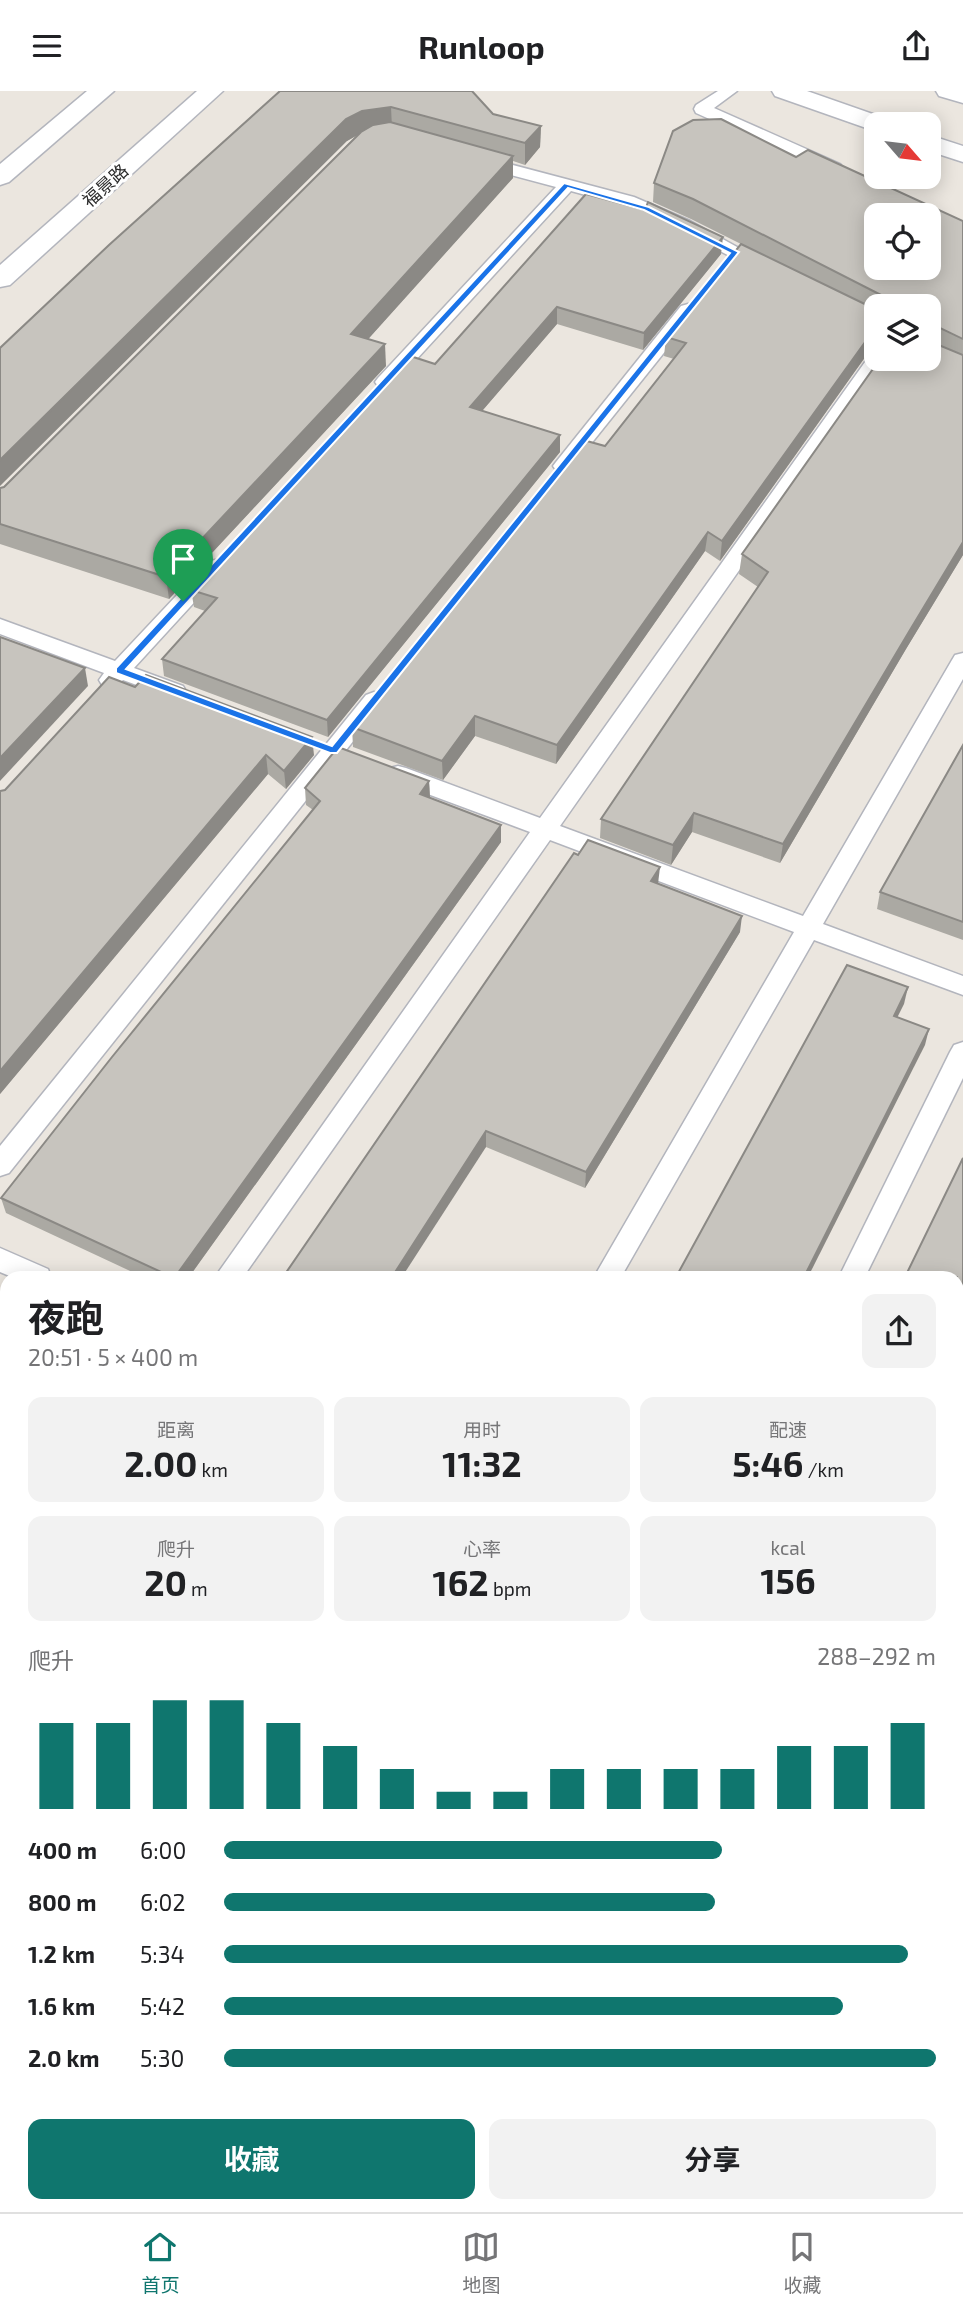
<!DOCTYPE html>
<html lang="zh">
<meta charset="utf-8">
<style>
body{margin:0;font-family:"Exo 2","Noto Sans SC",sans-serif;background:#f2f2f2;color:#202124;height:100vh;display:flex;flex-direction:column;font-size:26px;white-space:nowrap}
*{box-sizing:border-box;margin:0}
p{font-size:23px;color:#757577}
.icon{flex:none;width:38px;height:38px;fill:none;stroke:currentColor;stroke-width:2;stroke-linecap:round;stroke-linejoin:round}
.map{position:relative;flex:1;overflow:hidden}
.drawer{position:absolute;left:0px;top:1180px;width:964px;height:942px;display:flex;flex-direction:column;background:#fff;border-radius:21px 21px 0 0;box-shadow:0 4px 18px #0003}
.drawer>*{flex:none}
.needle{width:46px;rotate:118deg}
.buttons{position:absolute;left:864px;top:21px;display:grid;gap:14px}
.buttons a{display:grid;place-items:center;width:77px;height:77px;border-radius:14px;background:#fff;box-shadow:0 4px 18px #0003;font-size:35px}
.pin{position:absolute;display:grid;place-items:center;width:60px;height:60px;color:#fff;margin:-72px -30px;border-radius:50% 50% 50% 0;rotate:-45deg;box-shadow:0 0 7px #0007}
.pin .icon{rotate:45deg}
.round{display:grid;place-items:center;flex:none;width:74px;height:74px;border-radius:14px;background:#f2f2f2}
.overview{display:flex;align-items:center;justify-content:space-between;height:119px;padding:0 28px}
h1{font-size:38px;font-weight:700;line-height:52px}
.figures{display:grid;grid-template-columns:repeat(3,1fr);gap:10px;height:119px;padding:7px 28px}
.figures div{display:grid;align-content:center;border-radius:14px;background:#f2f2f2;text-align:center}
.figures b{font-size:35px;font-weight:700}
.figures small{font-size:19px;font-weight:400}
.figures p{font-size:19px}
.chart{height:196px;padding:14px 28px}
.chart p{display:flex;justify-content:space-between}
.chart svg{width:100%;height:126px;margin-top:7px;stroke:#0f766e;stroke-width:6}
.cta{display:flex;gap:14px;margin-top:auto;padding:14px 28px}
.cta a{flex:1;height:80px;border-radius:14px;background:#0f766e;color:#fff;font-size:28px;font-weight:700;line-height:80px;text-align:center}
.cta a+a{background:#f2f2f2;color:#202124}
ul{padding:0 28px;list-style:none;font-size:23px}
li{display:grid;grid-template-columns:112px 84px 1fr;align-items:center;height:52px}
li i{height:18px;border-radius:9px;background:#0f766e}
header{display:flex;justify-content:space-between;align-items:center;height:91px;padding:0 28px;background:#fff;font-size:32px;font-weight:700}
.tab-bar{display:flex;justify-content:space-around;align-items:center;height:98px;border-top:2px solid #e0e0e0;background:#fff;font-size:19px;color:#757577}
.tab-bar a{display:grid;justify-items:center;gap:4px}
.tab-bar .current{color:#0f766e}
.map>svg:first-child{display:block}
</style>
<header><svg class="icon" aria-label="menu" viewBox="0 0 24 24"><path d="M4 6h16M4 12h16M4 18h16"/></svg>Runloop<svg class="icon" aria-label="share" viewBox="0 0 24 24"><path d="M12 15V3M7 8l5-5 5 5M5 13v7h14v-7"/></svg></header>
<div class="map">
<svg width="963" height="2121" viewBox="0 0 963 2121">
<rect width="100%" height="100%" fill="#ebe6df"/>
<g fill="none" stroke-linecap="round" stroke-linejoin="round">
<defs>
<g id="service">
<polygon points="718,0 737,0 714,17 840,73 843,77 840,81 828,81 696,22 694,18 696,14"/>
<polygon points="479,65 634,106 690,130 775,177 766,182 760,181 678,138 622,114 571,100 392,295 378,295 375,291 378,287 556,96 473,74 470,70"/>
<polygon points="688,213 695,215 697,219 695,223 570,379 556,379 553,375 556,371 681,215"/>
<polygon points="877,262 877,268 887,268 560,735 803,825 952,569 955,564 963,562 963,588 823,833 963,885 963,904 814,849 621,1186 594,1186 794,841 550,749 243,1186 215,1186 530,741 390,689 387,683 390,677 398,675 406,677 540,727 870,264"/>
<path d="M215,469L222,471L225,476L222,481L134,577L183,595L186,600L183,605L175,608L123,589C116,596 111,597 102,594L99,589L104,582L0,543V528L115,570L208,471Z"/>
<polygon points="374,601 382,604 385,609 382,614 9,1082 0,1085 0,1055 366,604"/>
<polygon points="963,951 963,987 865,1186 839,1186 950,961 954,954"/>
<polygon points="0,1157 48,1178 51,1186 12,1186 0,1181"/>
<polygon points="7,1485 7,1520 0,1523 0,1488"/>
<polygon points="957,1606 963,1608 963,1639 957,1637"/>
<polygon points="957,1980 963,1982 963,2017 957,2015"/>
<polygon points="54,2114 91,2114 88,2121 51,2121"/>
<polygon points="423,2114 459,2114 458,2121 422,2121"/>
<polygon points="658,2114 709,2114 712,2121 661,2121"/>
</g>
<g id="tertiary">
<polygon points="772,0 807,0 887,28 890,33 877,33 877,40 869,38 775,5"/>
<polygon points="936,0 963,0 963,12 939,5"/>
<polygon points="929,44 963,55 963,71 929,60"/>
</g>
<g id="secondary">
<polygon points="87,0 114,0 9,91 0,94 0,73"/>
<polygon points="197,0 223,0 10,194 0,196 0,174"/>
</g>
</defs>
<use href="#service" stroke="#b3b5bd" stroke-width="3"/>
<use href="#tertiary" stroke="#b3b5bd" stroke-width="3"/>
<use href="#secondary" stroke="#b3b5bd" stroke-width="3"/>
<use href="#service" fill="#fff" fill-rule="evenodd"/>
<use href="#tertiary" fill="#fff" fill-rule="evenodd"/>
<use href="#secondary" fill="#fff" fill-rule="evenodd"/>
</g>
<g fill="#aba9a3">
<polygon points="278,1 493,23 541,35 540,56 525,74 513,70 513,87 368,248 386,275 169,508 0,453 0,397 4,396 357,44 347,50"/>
<polygon points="796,66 963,130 963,464 906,558 780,772 692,741 671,774 600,747 601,728 758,496 739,483 742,463 929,215 877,215 877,260 868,262 720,470 705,460 556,673 475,645 443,689 353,656 352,636 605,355 674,268 664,265 666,246 741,153 691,128 653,111 654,92"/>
<polygon points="645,119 721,163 643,259 557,233 482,320 560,344 560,361 328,646 164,585 162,568 205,520 194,516 191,499 435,273"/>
<polygon points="109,586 314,664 286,698 268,683 0,1003 0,700 5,699"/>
<polygon points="963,654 963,849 877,818 880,801"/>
<polygon points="429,690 430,707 501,734 501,751 189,1186 143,1186 6,1122 1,1107 313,719 306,714 305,697"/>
<polygon points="658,793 740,841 585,1097 486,1056 283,1186"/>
<polygon points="963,1067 963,1566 957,1564 957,1186"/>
<polygon points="957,1803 963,1806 963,1934 957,1931"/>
<polygon points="963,2076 963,2121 943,2121 946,2114 957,2114 957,2088"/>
</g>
<g fill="#8b8985">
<polygon points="391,16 392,37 363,41 347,50 0,395 0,369 346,28 362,20"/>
<polygon points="541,35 540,56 525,74 525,52"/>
<polygon points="513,65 513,87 353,265 351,243"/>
<polygon points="723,146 721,163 643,259 644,242"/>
<polygon points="557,216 557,233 470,334 470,316"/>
<polygon points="934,234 930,254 929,254 929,241 931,235"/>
<polygon points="877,242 877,260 868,262 720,470 722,450 871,243"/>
<polygon points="385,253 386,275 169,508 166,486"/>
<polygon points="560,344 560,361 328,646 327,629"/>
<polygon points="708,441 705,460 556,673 557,654"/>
<polygon points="963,451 963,464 906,558 780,772 783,753 910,539"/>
<polygon points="85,577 88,595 0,690 0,667"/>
<polygon points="475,625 475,645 443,689 442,670"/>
<polygon points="312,646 314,664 286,698 284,680"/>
<polygon points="266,664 268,683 0,1003 0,980"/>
<polygon points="429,690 430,707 420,703"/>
<polygon points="694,722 692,741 671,774 673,754"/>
<polygon points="501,734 501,751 189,1186 175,1186"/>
<polygon points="660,776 658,793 651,790"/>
<polygon points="742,825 740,841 585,1097 586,1081"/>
<polygon points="908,896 904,913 890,941 894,925"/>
<polygon points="929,938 925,954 808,1186 804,1186"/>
<polygon points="486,1040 486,1056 402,1186 392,1186"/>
<polygon points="7,1426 7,1447 0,1457 0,1436"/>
<polygon points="7,2034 7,2052 0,2064 0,2045"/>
<polygon points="270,2114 277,2114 273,2121 266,2121"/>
</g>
<g fill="#c7c4be" stroke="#8b8985" stroke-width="2" fill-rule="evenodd">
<polygon points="280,0 472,0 493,23 541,35 525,52 391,16 362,20 346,28 0,369 0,257 109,154"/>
<path d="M721,28L796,66L808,59L963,130V248L934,234L931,235L929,241V215H882L881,204L693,108L654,92L673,40L693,29ZM877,124H929V177H877Z"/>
<polygon points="390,31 513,65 351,243 385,253 166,486 0,433 0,397 4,396 361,41 373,34"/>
<polygon points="586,103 645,119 648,111 723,146 644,242 557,216 470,316 560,344 327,629 162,568 217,507 191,499 407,264 435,273"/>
<polygon points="741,153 877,219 877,242 871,243 722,450 708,441 557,654 475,625 442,670 352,636 583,349 605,355 686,252 666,246"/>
<polygon points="929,250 963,264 963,451 910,539 783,753 694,722 673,754 601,728 768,481 742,463 880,268 929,268"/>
<polygon points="0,546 85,577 0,667"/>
<polygon points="146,584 312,646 284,680 266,664 0,980 0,700 5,699 109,586 135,596"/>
<polygon points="963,654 963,831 880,801"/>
<polygon points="338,656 429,690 420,703 501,734 175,1186 172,1186 1,1107 112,966 320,710 305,697"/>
<polygon points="588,749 660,776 651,790 742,825 586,1081 486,1040 392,1186 283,1186 574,762 578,764"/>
<polygon points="847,874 908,896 894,925 929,938 804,1186 676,1186"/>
<polygon points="963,1067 963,1551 957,1549 957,1186 905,1186"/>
<polygon points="0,1203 7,1207 7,1426 0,1436"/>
<polygon points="0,1646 7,1649 7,2034 0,2045"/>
<polygon points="957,1803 963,1806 963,1922 957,1919"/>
<polygon points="963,2083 963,2121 946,2121 949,2114 957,2114 957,2096"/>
<polygon points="127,2114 270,2114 266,2121 123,2121"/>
</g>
<path fill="#1a73e8" stroke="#fff" stroke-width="2" fill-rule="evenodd" d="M564,92L649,116L739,161L337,662H330L116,582V577ZM568,97L644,119L730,162L332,655L126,578Z"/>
<g text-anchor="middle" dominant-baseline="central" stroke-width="6" stroke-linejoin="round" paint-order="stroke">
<g font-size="18" fill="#2b2b2b" stroke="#fff">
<text transform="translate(105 94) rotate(-42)">福景路</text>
</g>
</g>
</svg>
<div class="buttons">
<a><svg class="needle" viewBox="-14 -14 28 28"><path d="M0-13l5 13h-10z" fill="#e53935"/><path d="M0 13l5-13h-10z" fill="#757577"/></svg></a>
<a><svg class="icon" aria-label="locate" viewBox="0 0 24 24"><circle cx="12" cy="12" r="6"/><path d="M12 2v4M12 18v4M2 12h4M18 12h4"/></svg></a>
<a><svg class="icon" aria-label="layers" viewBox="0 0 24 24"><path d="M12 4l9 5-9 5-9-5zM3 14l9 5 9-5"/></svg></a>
</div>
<div class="pin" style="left:183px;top:510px;background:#1e9e55"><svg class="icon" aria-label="arrive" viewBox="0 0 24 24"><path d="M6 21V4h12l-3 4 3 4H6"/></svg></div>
<section class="drawer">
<div class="overview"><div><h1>夜跑</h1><p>20:51 · 5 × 400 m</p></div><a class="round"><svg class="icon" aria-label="share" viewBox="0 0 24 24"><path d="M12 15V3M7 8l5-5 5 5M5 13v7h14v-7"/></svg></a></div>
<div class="figures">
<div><p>距离</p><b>2.00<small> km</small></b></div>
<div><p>用时</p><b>11:32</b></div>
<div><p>配速</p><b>5:46<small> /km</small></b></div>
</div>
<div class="figures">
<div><p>爬升</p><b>20<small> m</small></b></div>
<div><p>心率</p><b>162<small> bpm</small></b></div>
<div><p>kcal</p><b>156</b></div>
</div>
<div class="chart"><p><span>爬升</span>288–292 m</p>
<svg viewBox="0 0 160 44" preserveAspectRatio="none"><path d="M5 44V14M15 44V14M25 44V6M35 44V6M45 44V14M55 44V22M65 44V30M75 44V38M85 44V38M95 44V30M105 44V30M115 44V30M125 44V30M135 44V22M145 44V22M155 44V14"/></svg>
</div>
<ul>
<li><b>400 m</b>6:00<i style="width:70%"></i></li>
<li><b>800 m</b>6:02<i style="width:69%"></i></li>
<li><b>1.2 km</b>5:34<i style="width:96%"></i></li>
<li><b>1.6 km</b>5:42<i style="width:87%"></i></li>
<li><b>2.0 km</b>5:30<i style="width:100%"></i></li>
</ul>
<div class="cta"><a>收藏</a><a>分享</a></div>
</section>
</div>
<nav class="tab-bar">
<a class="current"><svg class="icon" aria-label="home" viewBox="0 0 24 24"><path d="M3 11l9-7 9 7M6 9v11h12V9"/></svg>首页</a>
<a><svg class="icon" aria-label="map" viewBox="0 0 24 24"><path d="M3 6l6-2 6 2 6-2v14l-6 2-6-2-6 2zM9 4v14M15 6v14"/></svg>地图</a>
<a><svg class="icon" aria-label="saved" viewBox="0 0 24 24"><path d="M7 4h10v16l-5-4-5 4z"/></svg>收藏</a>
</nav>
